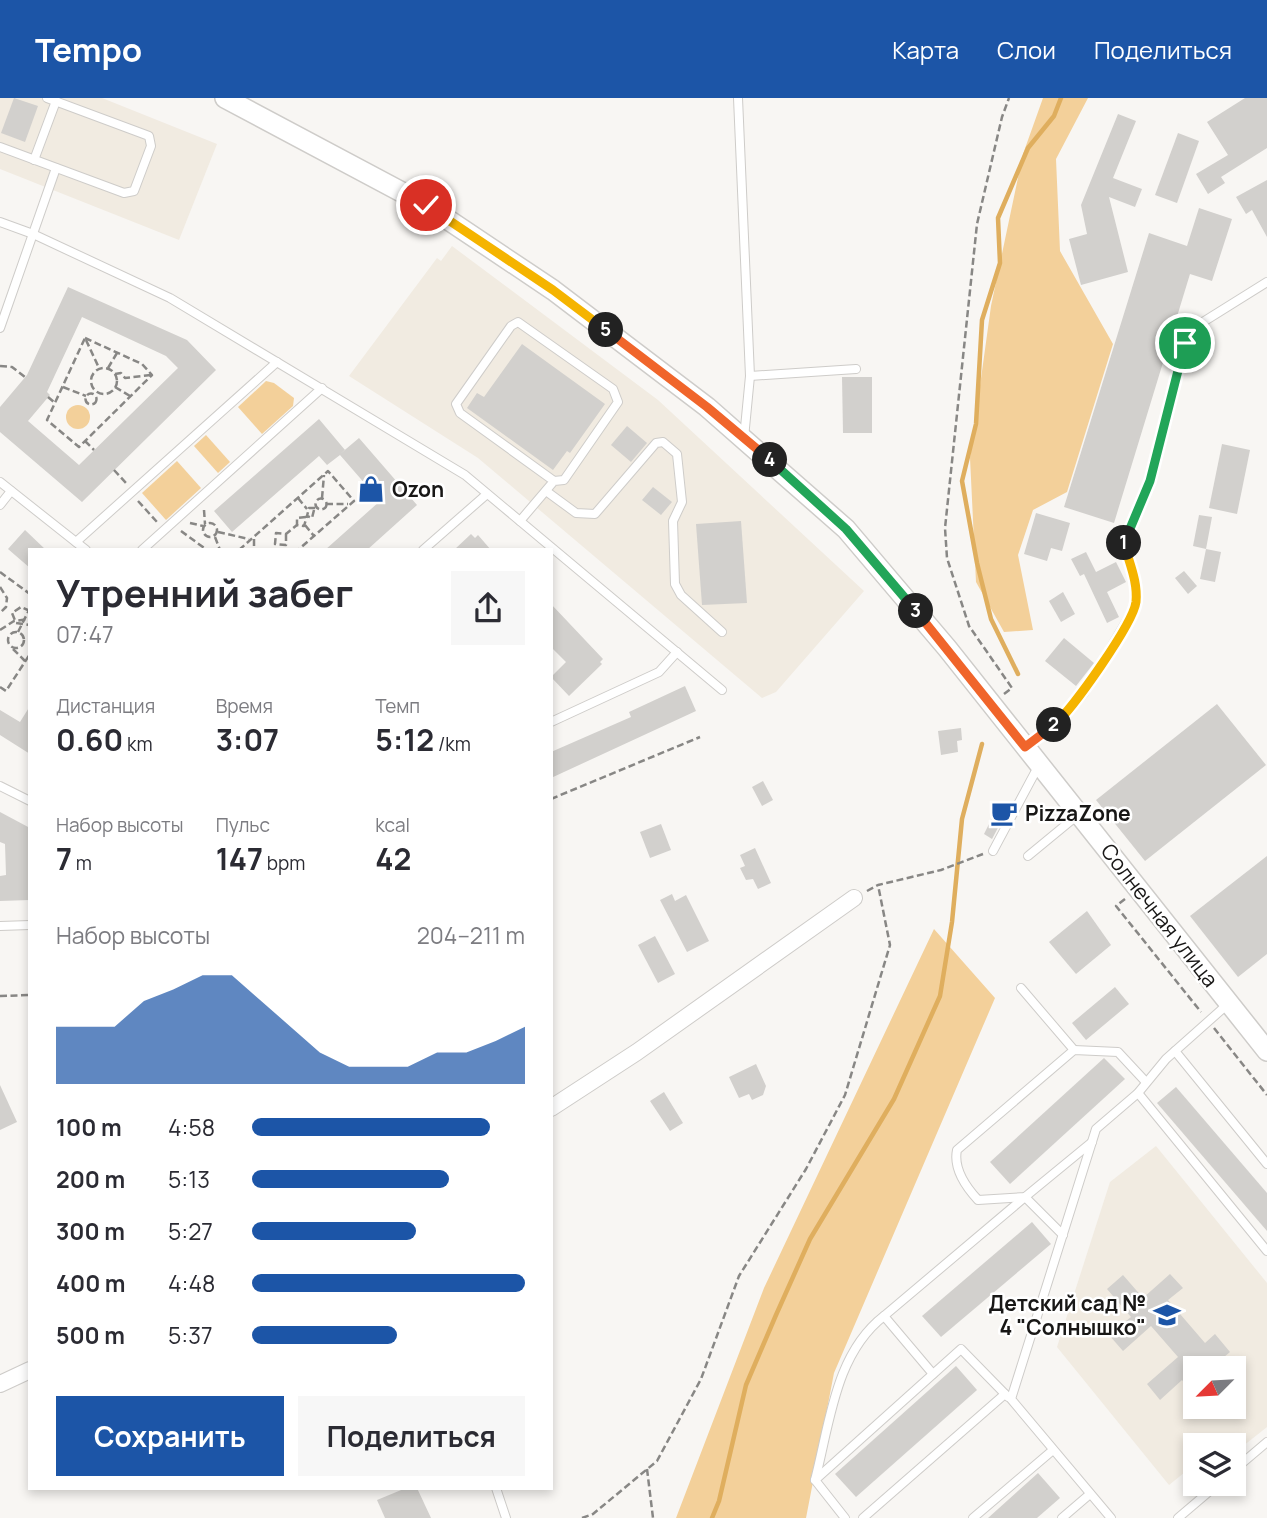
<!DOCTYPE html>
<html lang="ru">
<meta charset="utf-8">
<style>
body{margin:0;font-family:Manrope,sans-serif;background:#f7f7f7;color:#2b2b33;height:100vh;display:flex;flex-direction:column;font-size:26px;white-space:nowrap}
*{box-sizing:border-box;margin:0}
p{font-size:23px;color:#7c7c81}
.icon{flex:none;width:38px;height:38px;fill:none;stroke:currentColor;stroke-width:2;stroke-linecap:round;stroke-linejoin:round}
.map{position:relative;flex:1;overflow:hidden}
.sheet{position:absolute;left:28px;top:450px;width:525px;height:942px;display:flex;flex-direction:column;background:#fff;border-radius:0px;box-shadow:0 4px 10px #0003}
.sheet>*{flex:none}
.needle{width:46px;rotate:246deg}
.controls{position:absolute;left:1183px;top:1258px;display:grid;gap:14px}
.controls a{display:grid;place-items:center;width:63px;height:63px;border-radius:0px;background:#fff;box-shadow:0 4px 10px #0003;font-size:35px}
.pin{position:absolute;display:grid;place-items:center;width:60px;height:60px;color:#fff;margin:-30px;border:4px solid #fff;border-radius:50%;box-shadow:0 2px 7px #0007}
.km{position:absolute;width:35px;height:35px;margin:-18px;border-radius:50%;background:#222;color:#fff;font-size:19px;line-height:35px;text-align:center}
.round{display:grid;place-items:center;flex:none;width:74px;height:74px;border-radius:0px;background:#f7f7f7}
.headline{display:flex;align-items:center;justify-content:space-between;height:119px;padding:0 28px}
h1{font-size:38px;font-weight:700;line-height:52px}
.figures{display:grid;grid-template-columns:repeat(3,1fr);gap:10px;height:119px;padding:7px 28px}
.figures div{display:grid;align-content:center}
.figures b{font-size:30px;font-weight:700}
.figures small{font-size:19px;font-weight:400}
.figures p{font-size:19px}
.chart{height:196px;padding:14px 28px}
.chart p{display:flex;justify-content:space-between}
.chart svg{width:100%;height:126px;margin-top:7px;fill:#1c55a7;opacity:.7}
.button{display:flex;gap:14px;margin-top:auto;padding:14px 28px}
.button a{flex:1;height:80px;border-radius:0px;background:#1c55a7;color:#fff;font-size:28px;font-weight:700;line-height:80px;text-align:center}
.button a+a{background:#f7f7f7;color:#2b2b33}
ul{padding:0 28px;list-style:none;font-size:23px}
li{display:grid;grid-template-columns:112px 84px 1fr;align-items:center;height:52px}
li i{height:18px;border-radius:9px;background:#1c55a7}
header{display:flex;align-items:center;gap:42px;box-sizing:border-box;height:98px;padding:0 35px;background:#1c55a7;color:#fff}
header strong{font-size:33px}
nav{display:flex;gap:38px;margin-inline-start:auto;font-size:24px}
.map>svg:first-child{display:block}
</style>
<header>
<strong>Tempo</strong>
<nav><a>Карта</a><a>Слои</a><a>Поделиться</a></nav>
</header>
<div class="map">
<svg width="1267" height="1420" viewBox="0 0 1267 1420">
<rect width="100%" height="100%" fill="#f8f6f3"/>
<g fill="#f1ebe1" fill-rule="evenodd">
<polygon points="0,0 102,0 217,46 179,142 0,71"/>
<polygon points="452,148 658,302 864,493 776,594 762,600 478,360 349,278 437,160 441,163"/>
<path d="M1156,1048L1267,1185V1329L1238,1352L1228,1339L1218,1347L1195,1348V1366L1169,1387L1057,1249L1110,1084ZM1195,1270H1234V1309H1195Z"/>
</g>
<g fill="#f3d09a">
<polygon points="1043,0 1088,0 1056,61 1060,153 1113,246 1067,394 1033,412 1018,457 1033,532 1004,534 976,484 970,360 991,208 1023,56"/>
<polygon points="266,283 274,285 294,300 293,308 262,336 238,309"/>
<circle cx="78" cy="319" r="12"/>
<polygon points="206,337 230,364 218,375 194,348"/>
<polygon points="177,363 201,390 166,422 142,395"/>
<polygon points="934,831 995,900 834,1275 806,1420 676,1420 764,1190"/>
</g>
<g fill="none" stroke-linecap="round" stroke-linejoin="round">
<g stroke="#dfae5e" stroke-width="4.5">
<polyline points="1018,576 991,521 977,465 962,383 976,326 982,222 1000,165 998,120 1028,50 1054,18 1061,0"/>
<polyline points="712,1420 719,1403 746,1287 776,1217 810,1141 894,1001 940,898 952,824 962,721 982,646"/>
</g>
</g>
<g fill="#d2d0cd" fill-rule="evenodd">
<polygon points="14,0 38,8 25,44 1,35"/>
<polygon points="1245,0 1267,0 1267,50 1221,79 1225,85 1208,96 1196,76 1228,57 1207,24"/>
<polygon points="1118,16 1136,23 1113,80 1142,91 1135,109 1109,99 1128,174 1081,187 1069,141 1087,136 1081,107"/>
<polygon points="1178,35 1199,43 1177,105 1155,97"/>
<polygon points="1267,82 1267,139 1252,112 1246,116 1236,99"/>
<polygon points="1199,110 1232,121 1212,183 1190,176 1114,425 1064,409 1149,135 1187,148"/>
<path d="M68,189L187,242L216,272L82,404L0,334V309L27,277ZM82,219L166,258L178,270L79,367L28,323L50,297L47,294Z"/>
<polygon points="522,246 605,306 570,355 567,353 553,372 467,310 477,295 484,299"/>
<polygon points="842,279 872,279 872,335 843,335"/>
<polygon points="319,321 345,352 340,356 359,340 417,407 367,452 325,452 380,403 340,357 327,367 319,358 232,434 214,413"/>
<polygon points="627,328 647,345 631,364 611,347"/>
<polygon points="1222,346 1250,352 1237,416 1209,410"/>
<polygon points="653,389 672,404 661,417 642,402"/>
<polygon points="1036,415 1070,425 1062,453 1051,450 1047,463 1024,456"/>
<polygon points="1199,417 1212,419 1206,451 1193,448"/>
<polygon points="741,423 747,505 702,507 696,426"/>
<polygon points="25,432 46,452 30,452 30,470 8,451"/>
<polygon points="471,436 475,440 478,437 491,452 454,452"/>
<polygon points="1206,451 1221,454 1215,484 1200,481"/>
<polygon points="1086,454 1096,474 1116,464 1126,484 1107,494 1119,519 1107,525 1084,476 1080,478 1071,461"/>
<polygon points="1184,473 1197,488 1188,496 1175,480"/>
<polygon points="1063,494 1075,516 1061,524 1049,503"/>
<polygon points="551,506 603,561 600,564 602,566 569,598 551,579 566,564 551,549"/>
<polygon points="1064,540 1094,565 1076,588 1045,563"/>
<polygon points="685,588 696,613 551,680 551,654 631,619 629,614"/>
<polygon points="1217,606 1266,667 1145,763 1096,702"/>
<polygon points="30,608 30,656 0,637 0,612 20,624"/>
<polygon points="961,630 962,642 957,643 958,654 941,657 938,633"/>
<polygon points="763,683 773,702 762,708 752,689"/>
<polygon points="999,706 1008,711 992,741 984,736"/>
<polygon points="0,714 30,730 30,802 0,803 0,778 6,777 5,746 0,744"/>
<polygon points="661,726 671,752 650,760 640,734"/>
<polygon points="755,750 771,785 758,791 753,781 746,782 740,770 745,768 740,757"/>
<polygon points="1267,758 1267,856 1238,879 1190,818"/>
<polygon points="672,796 675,803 686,797 709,843 687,854 660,802"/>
<polygon points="1087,813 1111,847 1076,876 1049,844"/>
<polygon points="655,838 675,876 658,885 638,847"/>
<polygon points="1115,889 1129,906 1086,942 1072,925"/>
<polygon points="1104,960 1125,981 1010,1086 990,1064"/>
<polygon points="756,966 766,988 763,997 752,1002 749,996 739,1000 729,979"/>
<polygon points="0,987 17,1024 0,1032"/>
<polygon points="1176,989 1267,1095 1267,1133 1157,1005"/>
<polygon points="664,994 683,1025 670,1033 650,1003"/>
<polygon points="1032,1124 1051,1146 941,1239 922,1218"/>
<polygon points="1170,1176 1183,1190 1168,1202 1205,1245 1215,1236 1230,1254 1211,1270 1195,1270 1195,1298 1182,1282 1160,1302 1147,1286 1178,1259 1151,1228 1123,1253 1109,1237 1131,1219 1107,1191 1123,1177 1143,1200"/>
<polygon points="956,1268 977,1292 856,1399 835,1376"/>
<polygon points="1038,1375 1060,1400 1037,1420 988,1420"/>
<polygon points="406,1390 417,1390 431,1420 385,1420 377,1402"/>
</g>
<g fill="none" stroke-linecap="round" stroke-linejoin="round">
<defs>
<g id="service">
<polyline points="738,0 750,278 744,340"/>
<polyline points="0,49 124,95 134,93 151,48 149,38 47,0"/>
<polyline points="34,62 56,3"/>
<polyline points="0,124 33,136 170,200 465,377 722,592"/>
<polyline points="0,230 56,70"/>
<polyline points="750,278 856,271"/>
<polyline points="0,384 86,452"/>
<polyline points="546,393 576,415 595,416 656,345 663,344 677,356 682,404 673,423 675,486 681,497 722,534"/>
<polyline points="0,407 11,393"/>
<polyline points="520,423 554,383 460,315 456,306 511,228 518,224 613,291 618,304 564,382 554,383"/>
<polyline points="76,444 277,264"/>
<polyline points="142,452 322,290"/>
<polyline points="423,452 487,396"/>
<polyline points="551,624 659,574 677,554"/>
<polyline points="1025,649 1064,619 1084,595 1136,507 1135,481 1124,445 1150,383 1185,245 1203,224 1267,184"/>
<polyline points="0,688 30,703"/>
<polyline points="993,753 1039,667"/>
<polyline points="1028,758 1079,716"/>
<polyline points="0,828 30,827"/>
<polyline points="1021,890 1074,952"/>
<polyline points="1175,953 1267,1066"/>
<polyline points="1138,995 1267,1153"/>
<path d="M1092,1044L1025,1099L978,1102C966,1089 953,1071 957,1052L1074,952L1118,954L1145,983"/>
<polyline points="884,1218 1025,1099 1063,1137"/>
<polyline points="1234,1372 1267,1344"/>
<path d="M815,1382C830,1325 835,1256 884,1218L933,1276"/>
<polyline points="496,1390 506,1420"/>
<polyline points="845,1420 815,1382 961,1251 1005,1296"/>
<polyline points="863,1420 1005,1296 1008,1299"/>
<polyline points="973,1420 1053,1352"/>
<polyline points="1062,1420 1090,1396"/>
<polyline points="1111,1420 1011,1301 1096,1031 1138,995 1166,961 1229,905"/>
<polyline points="1178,1420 1218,1386"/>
</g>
<g id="minor">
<polyline points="551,1010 637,954 854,800"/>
<polyline points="0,1286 30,1272"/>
</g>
<polyline id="tertiary" points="225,0 426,107 553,192 707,309 846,431 947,550 1267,953"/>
</defs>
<use href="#service" stroke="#ceccc9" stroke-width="10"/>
<use href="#minor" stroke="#ceccc9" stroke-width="18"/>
<use href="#tertiary" stroke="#ceccc9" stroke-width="22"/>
<g stroke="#888785" stroke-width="2.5" stroke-dasharray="7 3.5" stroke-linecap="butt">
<polygon points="85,240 142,266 152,277 79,349 47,322"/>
<polyline points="86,242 99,270"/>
<polyline points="0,268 12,269 25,279"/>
<circle cx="104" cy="283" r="13"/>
<polyline points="108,270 117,255"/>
<polyline points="115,276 121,275 125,280 151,277"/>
<polyline points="63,289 86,298"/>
<polyline points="115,289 130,298"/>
<circle cx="91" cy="301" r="5.5"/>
<polyline points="48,299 55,305"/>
<polyline points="85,343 94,352"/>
<polyline points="114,372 126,385"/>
<polyline points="298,400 307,411"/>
<polyline points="322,400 324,377"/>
<circle cx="321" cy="406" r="5.5"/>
<polyline points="138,403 157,424"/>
<polyline points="326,406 348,406"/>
<polyline points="204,412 205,426"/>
<polyline points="314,412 312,420 307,418 309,410 316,410"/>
<polyline points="306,419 297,420 297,427 304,428 307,418"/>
<polyline points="190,425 203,428"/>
<circle cx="210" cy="432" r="7"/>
<polyline points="305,427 314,438"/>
<polyline points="181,433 207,452"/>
<polyline points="218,434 249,441"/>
<polyline points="286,436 286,447 275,446 276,435 286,436 297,427"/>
<polyline points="215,439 220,452"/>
<polyline points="254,441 254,452"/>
<polyline points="239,452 328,373 354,403 298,452"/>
<polyline points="0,474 30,496"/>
<polyline points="0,489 7,500 6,509 0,515"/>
<polyline points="30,513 21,509 12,515 16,525 30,527"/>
<polyline points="0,532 14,523 30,521"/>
<polyline points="18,534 30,510"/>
<circle cx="16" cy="542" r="8"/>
<polyline points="13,551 25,563"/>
<polyline points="0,589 6,593 30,556"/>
<polyline points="1004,596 1012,590 969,528 947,460 945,430 977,126 1002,19 1009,0"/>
<polyline points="551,701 700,639"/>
<polyline points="867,793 878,787 941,772 983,756"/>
<polyline points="1125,801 1116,808 1201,914"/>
<polyline points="0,898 30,897"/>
<polyline points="1214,930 1267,997"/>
<polyline points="647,1371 653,1420"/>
<polyline points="582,1420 593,1416 657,1363 701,1281 739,1178 806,1071 845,997 890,847 878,787"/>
</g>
<use href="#service" stroke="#fff" stroke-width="8"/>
<use href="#minor" stroke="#fff" stroke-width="16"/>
<use href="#tertiary" stroke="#fff" stroke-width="19"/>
</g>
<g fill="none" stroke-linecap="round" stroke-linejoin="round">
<defs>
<polyline id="split-1" points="1124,445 1150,383 1185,245"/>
<path id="split-2" d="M1054,627C1072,612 1133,526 1136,504C1138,483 1129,465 1124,445"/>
<polyline id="split-3" points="916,513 1025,649 1054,627"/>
<polyline id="split-4" points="770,362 846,431 916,513"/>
<polyline id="split-5" points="606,232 707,309 770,362"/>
<polyline id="split-6" points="426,107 553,192 606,232"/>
</defs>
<use href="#split-1" stroke="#fff" stroke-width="14"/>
<use href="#split-2" stroke="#fff" stroke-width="14"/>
<use href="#split-3" stroke="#fff" stroke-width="14"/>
<use href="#split-4" stroke="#fff" stroke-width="14"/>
<use href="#split-5" stroke="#fff" stroke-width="14"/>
<use href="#split-6" stroke="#fff" stroke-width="14"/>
<use href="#split-1" stroke="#22a559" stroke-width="9"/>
<use href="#split-2" stroke="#f5b400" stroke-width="9"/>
<use href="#split-3" stroke="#f0652b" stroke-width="9"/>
<use href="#split-4" stroke="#22a559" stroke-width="9"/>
<use href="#split-5" stroke="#f0652b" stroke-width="9"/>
<use href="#split-6" stroke="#f5b400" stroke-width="9"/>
</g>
<defs>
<symbol id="shop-bare" viewBox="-9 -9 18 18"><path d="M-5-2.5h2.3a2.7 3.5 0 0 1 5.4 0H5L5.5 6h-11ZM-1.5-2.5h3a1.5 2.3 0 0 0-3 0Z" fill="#1c55a7" stroke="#fff" stroke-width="2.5" paint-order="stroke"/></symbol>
<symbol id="cafe-bare" viewBox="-9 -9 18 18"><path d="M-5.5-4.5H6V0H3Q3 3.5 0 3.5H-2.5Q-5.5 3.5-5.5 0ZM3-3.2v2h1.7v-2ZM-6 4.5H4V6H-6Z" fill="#1c55a7" stroke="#fff" stroke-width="2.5" paint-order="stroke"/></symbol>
<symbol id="school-bare" viewBox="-9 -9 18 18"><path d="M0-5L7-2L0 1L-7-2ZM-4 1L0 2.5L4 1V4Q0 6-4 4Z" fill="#1c55a7" stroke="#fff" stroke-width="2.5" paint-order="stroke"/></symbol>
</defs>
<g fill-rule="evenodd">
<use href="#shop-bare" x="352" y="372" width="38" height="38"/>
<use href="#cafe-bare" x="985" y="696" width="38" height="38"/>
<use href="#school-bare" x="1148" y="1198" width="38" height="38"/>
</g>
<g text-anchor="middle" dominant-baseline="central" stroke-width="5" stroke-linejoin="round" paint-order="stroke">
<g font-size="21" font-weight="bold" fill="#181716" stroke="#fff" text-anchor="start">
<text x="392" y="391">Ozon</text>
<text x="1025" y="715">PizzaZone</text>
<text x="1146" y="1205" text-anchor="end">Детский сад №<tspan x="1146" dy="24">4 "Солнышко"</tspan></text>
</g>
<g font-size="21" fill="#181716" stroke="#fff">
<text transform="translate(1160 817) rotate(52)">Солнечная улица</text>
</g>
</g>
</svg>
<div class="controls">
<a><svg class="needle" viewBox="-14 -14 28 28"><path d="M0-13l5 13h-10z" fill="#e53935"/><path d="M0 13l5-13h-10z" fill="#7c7c81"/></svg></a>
<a><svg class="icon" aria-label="layers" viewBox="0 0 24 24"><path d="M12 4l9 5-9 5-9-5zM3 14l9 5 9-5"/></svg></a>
</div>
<div class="pin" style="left:1185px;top:245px;background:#1e9e55"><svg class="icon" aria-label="arrive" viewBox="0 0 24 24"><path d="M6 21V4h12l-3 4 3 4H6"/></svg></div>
<div class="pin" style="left:426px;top:107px;background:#d93025"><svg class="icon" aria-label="check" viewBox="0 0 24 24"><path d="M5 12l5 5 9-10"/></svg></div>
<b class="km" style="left:1124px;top:445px">1</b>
<b class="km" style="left:1054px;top:627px">2</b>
<b class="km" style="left:916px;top:513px">3</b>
<b class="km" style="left:770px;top:362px">4</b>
<b class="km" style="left:606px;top:232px">5</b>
<section class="sheet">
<div class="headline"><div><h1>Утренний забег</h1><p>07:47</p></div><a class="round"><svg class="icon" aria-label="share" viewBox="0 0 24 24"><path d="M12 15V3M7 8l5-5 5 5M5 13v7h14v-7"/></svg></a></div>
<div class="figures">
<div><p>Дистанция</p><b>0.60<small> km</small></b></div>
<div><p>Время</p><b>3:07</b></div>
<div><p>Темп</p><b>5:12<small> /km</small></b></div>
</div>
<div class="figures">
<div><p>Набор высоты</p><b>7<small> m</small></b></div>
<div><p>Пульс</p><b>147<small> bpm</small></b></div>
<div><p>kcal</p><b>42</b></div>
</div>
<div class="chart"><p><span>Набор высоты</span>204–211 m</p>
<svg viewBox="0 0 160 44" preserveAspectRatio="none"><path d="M0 44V24L10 24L20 24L30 15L40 11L50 6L60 6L70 15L80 24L90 33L100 38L110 38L120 38L130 33L140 33L150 29L160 24V44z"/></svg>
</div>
<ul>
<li><b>100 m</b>4:58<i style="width:87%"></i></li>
<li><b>200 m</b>5:13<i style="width:72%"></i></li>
<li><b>300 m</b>5:27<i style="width:60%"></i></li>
<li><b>400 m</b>4:48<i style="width:100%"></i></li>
<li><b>500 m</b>5:37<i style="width:53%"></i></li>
</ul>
<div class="button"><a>Сохранить</a><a>Поделиться</a></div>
</section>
</div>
